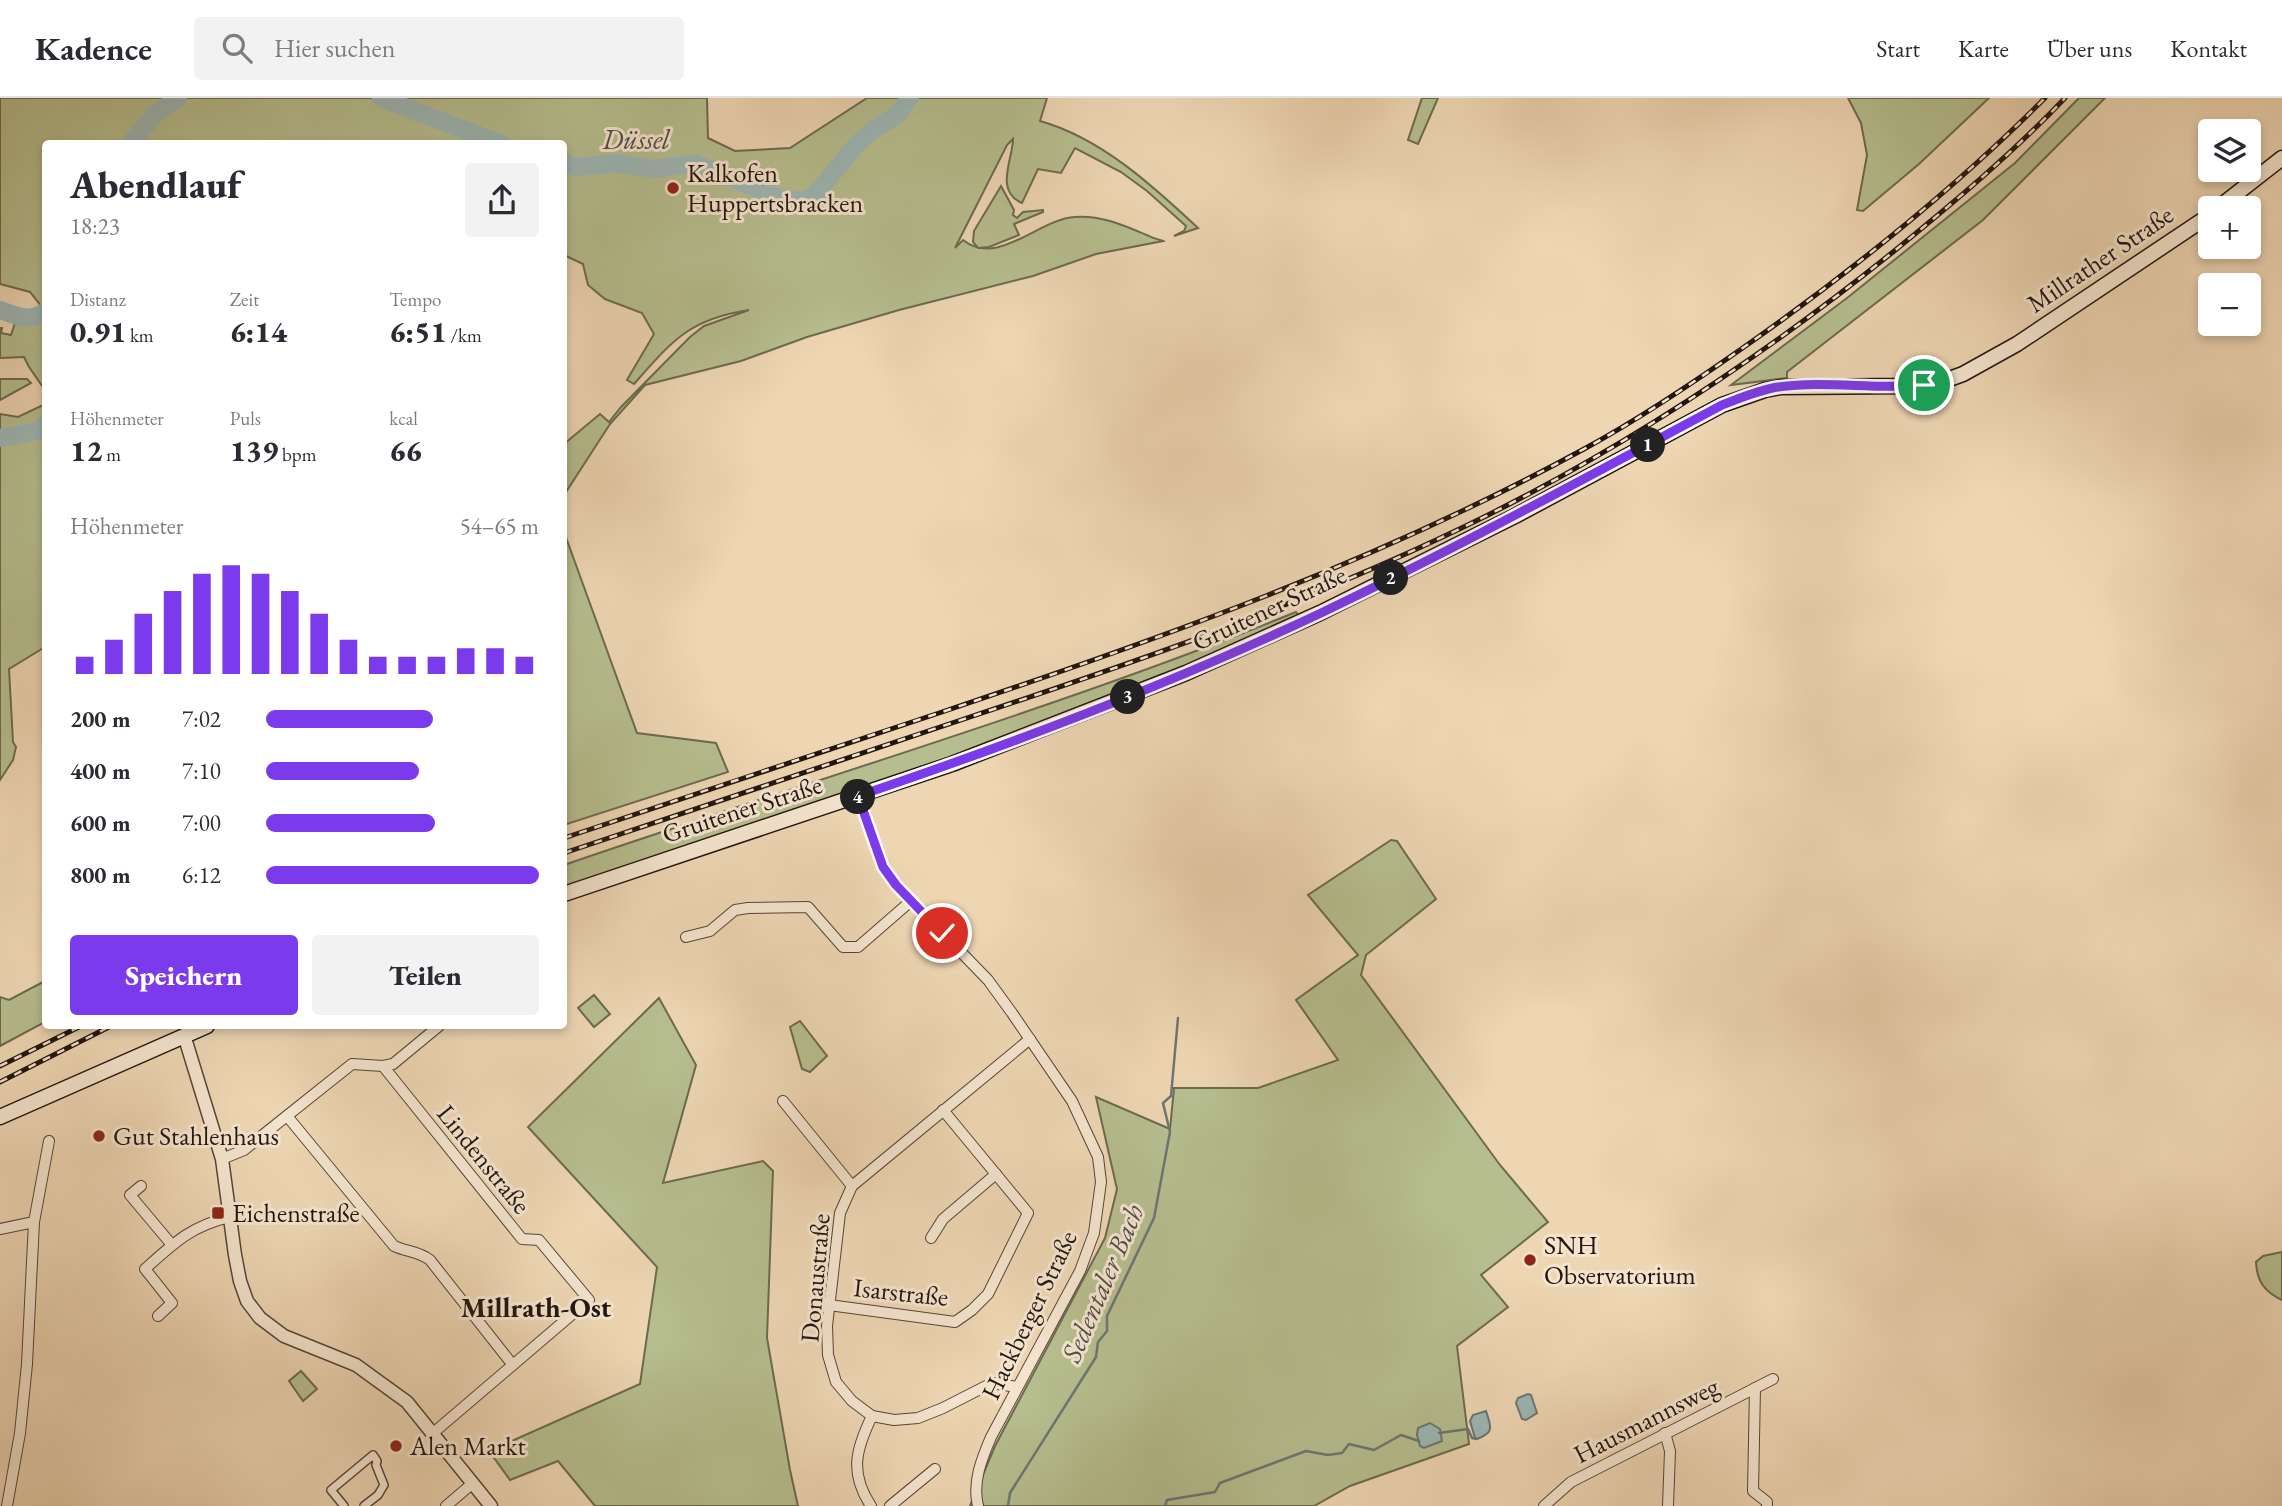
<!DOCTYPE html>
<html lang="de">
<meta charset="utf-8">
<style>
body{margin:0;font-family:"EB Garamond",serif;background:#f2f2f3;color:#2b2b33;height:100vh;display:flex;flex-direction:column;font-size:26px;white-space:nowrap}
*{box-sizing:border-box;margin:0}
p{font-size:23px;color:#7c7c81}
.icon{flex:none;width:38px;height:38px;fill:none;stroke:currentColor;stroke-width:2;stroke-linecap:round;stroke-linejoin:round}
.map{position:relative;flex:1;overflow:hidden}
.sheet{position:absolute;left:42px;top:42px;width:525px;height:889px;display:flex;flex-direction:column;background:#fff;border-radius:7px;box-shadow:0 4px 10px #0003}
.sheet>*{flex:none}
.buttons{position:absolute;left:2198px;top:21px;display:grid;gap:14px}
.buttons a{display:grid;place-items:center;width:63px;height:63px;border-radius:7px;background:#fff;box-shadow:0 4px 10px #0003;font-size:35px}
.pin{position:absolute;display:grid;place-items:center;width:60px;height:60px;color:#fff;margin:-30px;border:4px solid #fff;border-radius:50%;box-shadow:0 2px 7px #0007}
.km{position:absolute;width:35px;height:35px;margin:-18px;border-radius:50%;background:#222;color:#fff;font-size:19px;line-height:35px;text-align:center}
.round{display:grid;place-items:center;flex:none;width:74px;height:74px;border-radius:7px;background:#f2f2f3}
.summary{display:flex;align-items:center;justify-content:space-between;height:119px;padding:0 28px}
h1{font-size:38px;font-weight:800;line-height:52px}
.figures{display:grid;grid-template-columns:repeat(3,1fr);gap:10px;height:119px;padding:7px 28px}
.figures div{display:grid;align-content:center}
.figures b{font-size:30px;font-weight:800}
.figures small{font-size:19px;font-weight:400}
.figures p{font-size:19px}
.chart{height:196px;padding:14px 28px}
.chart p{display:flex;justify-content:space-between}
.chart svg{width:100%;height:126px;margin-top:7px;stroke:#7c3aed;stroke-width:6}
.cta{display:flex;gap:14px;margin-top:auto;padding:14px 28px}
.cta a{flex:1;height:80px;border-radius:7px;background:#7c3aed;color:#fff;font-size:28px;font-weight:800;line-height:80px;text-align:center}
.cta a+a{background:#f2f2f3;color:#2b2b33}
ul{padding:0 28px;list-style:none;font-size:23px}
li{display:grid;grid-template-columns:112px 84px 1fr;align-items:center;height:52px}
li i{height:18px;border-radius:9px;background:#7c3aed}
header{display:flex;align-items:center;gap:42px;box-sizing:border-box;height:98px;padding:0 35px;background:#fff;border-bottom:2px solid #e1e1e2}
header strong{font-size:33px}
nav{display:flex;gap:38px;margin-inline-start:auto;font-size:24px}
.search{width:490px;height:63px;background:#f2f2f3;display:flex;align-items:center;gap:18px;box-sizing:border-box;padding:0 24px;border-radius:7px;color:#7c7c81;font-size:26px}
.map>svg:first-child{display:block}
</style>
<header>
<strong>Kadence</strong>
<div class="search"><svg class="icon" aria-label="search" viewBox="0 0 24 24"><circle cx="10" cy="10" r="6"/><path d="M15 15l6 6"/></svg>Hier suchen</div>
<nav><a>Start</a><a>Karte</a><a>Über uns</a><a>Kontakt</a></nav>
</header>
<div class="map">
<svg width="2282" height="1408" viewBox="0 0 2282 1408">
<rect width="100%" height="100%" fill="#eed6b3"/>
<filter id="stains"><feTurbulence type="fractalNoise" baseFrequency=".00286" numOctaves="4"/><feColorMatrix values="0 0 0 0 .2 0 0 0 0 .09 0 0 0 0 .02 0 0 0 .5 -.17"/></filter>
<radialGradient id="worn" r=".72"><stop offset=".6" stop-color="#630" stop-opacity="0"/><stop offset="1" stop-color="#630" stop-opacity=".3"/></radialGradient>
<g fill="#b6be8f" stroke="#6c6a50" stroke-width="2">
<path d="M0,0H707L708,40L735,53L790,50L867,0H1047L1040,23C1101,40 1153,88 1198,130L1174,138L1184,133L1186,128L1147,93L1121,74L1075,50L1061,75L1038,71L1022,105C994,93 1013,61 1013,41L1007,47L955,150L963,142C998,170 1038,121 1075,119C1102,117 1125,128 1149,138C1154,141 1159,141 1163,143L1096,156L1033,178L899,212L807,239L741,263L645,287L610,326L564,397V346L600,316L609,324L621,309L690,239L704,228L749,212C689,221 672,243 634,286L627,282L654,236L642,215L605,201L588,187L583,166L564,157V46H46L45,213L30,194L0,186Z"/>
<polygon points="1422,0 1438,0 1418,46 1408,42"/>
<polygon points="1848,0 1989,0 1919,66 1863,113 1857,112 1867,57 1861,25"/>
<polygon points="2079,0 2105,0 1983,122 1787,274 1787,280 1731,287 1847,200 2015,65"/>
<polygon points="1001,88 1014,112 1013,117 1017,120 1023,114 1043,112 1043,114 1014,126 1019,137 989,149 978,150 973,144 974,133"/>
<polygon points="45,217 45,292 29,269 24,259 0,260 0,230 2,230 1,235 11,237 16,222 35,222"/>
<polygon points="0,281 27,281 31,285 0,302"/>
<polygon points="45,306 45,549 9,571 13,644 16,649 13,662 0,682 0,316 18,319"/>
<polygon points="564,434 637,635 716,645 728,674 564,727"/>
<path d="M1296,514L1300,519L1191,568L1007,642L564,790V767C808,683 1057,611 1296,514Z"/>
<polygon points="1391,742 1397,743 1436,801 1366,857 1361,877 1500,1067 1548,1124 1481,1177 1508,1209 1457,1248 1469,1346 1350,1388 1314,1408 970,1408 995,1348 1105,1140 1117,1091 1096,999 1170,1031 1174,990 1258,990 1338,962 1296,902 1358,857 1308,797"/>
<polygon points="45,883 45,924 0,948 0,899 9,902"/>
<polygon points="594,897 610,916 594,929 578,910"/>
<polygon points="659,900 696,967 663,1085 763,1063 773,1073 767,1240 790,1372 798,1408 595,1408 558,1363 510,1382 489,1353 640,1286 657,1169 528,1029"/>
<polygon points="800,923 827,958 810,974 802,971 790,929"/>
<path d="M2282,1154V1202C2265,1194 2257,1184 2256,1164L2263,1158Z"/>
<polygon points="301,1273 317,1291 303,1303 289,1283"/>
</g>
<g fill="#9cb7b6" stroke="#6b7674" stroke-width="2">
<polygon points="1528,1296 1531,1297 1537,1315 1526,1322 1522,1321 1516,1305 1518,1300"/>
<path d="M1486,1313C1491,1329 1495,1334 1477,1341L1475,1340L1470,1323L1473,1317Z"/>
<polygon points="1430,1325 1440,1331 1442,1343 1424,1350 1420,1348 1417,1337 1418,1330"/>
</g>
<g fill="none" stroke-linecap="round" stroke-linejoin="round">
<g stroke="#6b7674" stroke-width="2.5">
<polyline points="1439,1335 1468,1331 1472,1340 1477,1341"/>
<polyline points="1008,1408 1010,1395 1096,1259 1098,1244 1107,1233 1107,1218 1154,1120 1170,1034 1163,1005 1171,998 1178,920"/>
<polyline points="1165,1408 1167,1402 1215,1394 1220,1385 1306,1353 1328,1357 1342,1355 1349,1346 1374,1352 1401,1337 1419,1343"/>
</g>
<g stroke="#9cb7b6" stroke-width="18">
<polyline points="381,0 502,46"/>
<polyline points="130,46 155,16 178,0"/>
<polyline points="564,65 577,69 615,65 654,71 695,65 782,101 802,103 815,97 856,47 874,31 896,18 910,0"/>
<path d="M0,212C17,218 30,225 46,213"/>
<polyline points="0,340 38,333 46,327"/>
</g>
<defs>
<polyline id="pedestrian" points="344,1408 331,1392 373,1357 377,1363 376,1367 384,1387 378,1397 364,1408"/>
<g id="minor">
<path d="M858,698L883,769L896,787L988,882L1012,915L1072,1003L1098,1059L1101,1084L1094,1135L1080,1173L991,1339C982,1360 972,1384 978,1408"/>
<polyline points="686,839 710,833 735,812 748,810 808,809 843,849 858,849 911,803"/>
<polyline points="383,968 522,1141 539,1142 589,1202 432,1336"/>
<polyline points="783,1003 852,1088"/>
<path d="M287,1018L394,1148C407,1154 418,1153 430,1162L512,1266"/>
<polyline points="222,1061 244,1052 352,966 383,968 393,966 439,928"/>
<polyline points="141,1088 130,1097 172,1147"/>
<polyline points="0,1131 34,1124"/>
<polyline points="931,1140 943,1121 996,1076"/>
<polyline points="829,1207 955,1224 972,1212 988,1196 1028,1115 943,1012"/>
<path d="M158,1218L172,1205L145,1171C174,1145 191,1128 230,1119"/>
<polyline points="1017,1289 992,1285 943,1310 918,1320 894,1322 872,1318 852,1303 836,1284 828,1257 827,1228 840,1115 852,1088 1030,941"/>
<polyline points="1755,1290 1753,1393 1767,1404 1767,1408"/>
<polyline points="1665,1335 1670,1353 1668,1408"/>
<polyline points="7,1408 20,1335 27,1266 34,1124 49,1043"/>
<polyline points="446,1408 473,1385"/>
<path d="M871,1408C849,1375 856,1351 872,1318"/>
<polyline points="890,1408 935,1371"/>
<polyline points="1544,1408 1571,1384 1773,1281"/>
</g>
<polyline id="tertiary" points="184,937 222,1061 235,1157 240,1183 247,1203 260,1220 284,1238 356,1267 407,1304 491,1408"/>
<g id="secondary">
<polyline points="2218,110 2282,60"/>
<polyline points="564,796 952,666 1186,575 1320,515 1515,418 1722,307 1765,292 1781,289 1910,288 1944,283 1963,276 2017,246 2210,117"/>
<polyline points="0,1019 207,928"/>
</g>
</defs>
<use href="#pedestrian" stroke="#554539" stroke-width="10"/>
<use href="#minor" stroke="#554539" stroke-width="12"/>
<use href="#tertiary" stroke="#554539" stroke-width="15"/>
<use href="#secondary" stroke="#221510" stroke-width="17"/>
<use href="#pedestrian" stroke="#f4e4ce" stroke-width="7"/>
<use href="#minor" stroke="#f4e4ce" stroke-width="10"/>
<use href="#tertiary" stroke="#f4e4ce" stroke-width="12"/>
<use href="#secondary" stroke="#f4e4ce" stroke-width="14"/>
<defs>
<g id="rail">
<path d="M564,740C689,698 814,656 939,615C1160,541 1379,463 1584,351C1643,319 1699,281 1754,242C1857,169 1956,89 2045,0"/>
<path d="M564,755C696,711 828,666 961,622C1139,563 1317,502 1486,418C1632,345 1766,256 1893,154C1953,105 2012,56 2065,0"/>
<polyline points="0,968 81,928"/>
<polyline points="0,984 111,928"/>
</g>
</defs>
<use href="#rail" stroke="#221510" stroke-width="5"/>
<use href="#rail" stroke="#f4e4ce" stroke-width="2.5" stroke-dasharray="8" stroke-linecap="butt"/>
</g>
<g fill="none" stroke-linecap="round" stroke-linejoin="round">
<defs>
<path id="route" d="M942,835L896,787L883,769L858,698C1015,645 1171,586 1321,515C1457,450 1589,378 1722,307C1740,300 1759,292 1778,289C1826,282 1876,292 1924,287"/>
</defs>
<use href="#route" stroke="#fff" stroke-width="14"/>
<use href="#route" stroke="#7c3aed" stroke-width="9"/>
</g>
<g fill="#8f2418" stroke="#f4e4ce" stroke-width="2.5">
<circle cx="673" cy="90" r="7"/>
<circle cx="99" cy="1038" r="7"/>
<rect x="211" y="1108" width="14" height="14" rx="3.5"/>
<circle cx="1530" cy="1162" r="7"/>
<circle cx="396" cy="1348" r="7"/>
</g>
<g text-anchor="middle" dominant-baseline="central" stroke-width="6" stroke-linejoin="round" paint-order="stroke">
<g font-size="26" fill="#221510" stroke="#f4e4ce" text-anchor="start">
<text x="687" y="75">Kalkofen<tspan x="687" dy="30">Huppertsbracken</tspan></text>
<text x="113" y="1038">Gut Stahlenhaus</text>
<text x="232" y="1115">Eichenstraße</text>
<text x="1544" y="1147">SNH<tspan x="1544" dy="30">Observatorium</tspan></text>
<text x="410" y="1348">Alen Markt</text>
</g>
<g font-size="26" fill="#221510" stroke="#f4e4ce">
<text transform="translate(2100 161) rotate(-34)">Millrather Straße</text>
<text transform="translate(1269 510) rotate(-25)">Gruitener Straße</text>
<text transform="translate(742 711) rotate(-18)">Gruitener Straße</text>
<text transform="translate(484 1061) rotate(51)">Lindenstraße</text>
<text transform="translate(815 1180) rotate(-85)">Donaustraße</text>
<text transform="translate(901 1194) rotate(6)">Isarstraße</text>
<text transform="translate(1029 1217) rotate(-64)">Hackberger Straße</text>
<text transform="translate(1646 1322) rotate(-27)">Hausmannsweg</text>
</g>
<g font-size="28" font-style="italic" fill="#4d4e4a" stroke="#f4e4ce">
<text x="636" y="41">Düssel</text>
<text transform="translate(1102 1185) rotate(-67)">Sedentaler Bach</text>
</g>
<g font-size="28" font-weight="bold" fill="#221510" stroke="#f4e4ce">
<text x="536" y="1209">Millrath-Ost</text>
</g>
</g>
<rect width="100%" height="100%" filter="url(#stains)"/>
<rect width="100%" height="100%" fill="url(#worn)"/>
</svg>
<div class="buttons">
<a><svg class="icon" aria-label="layers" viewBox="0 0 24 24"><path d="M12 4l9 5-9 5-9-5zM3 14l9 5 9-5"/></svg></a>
<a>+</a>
<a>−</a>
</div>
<div class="pin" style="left:1924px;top:287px;background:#1e9e55"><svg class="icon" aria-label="arrive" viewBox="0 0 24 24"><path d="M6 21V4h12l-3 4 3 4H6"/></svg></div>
<div class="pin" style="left:942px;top:835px;background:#d93025"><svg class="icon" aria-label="check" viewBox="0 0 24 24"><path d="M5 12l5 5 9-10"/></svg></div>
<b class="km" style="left:1648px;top:347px">1</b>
<b class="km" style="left:1391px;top:480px">2</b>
<b class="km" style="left:1128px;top:599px">3</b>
<b class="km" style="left:858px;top:699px">4</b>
<section class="sheet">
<div class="summary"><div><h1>Abendlauf</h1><p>18:23</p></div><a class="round"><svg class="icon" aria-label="share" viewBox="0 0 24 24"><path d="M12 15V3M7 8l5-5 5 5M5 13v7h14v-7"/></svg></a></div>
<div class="figures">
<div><p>Distanz</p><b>0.91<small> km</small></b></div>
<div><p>Zeit</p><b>6:14</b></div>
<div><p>Tempo</p><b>6:51<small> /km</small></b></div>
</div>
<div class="figures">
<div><p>Höhenmeter</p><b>12<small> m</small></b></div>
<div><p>Puls</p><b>139<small> bpm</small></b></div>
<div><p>kcal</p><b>66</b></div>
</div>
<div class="chart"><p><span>Höhenmeter</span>54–65 m</p>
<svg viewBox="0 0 160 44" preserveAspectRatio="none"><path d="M5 44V38M15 44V32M25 44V23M35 44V15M45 44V9M55 44V6M65 44V9M75 44V15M85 44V23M95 44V32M105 44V38M115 44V38M125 44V38M135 44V35M145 44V35M155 44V38"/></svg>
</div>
<ul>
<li><b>200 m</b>7:02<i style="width:61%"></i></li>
<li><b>400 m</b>7:10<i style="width:56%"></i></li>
<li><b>600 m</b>7:00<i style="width:62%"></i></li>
<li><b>800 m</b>6:12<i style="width:100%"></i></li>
</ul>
<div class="cta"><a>Speichern</a><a>Teilen</a></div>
</section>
</div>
